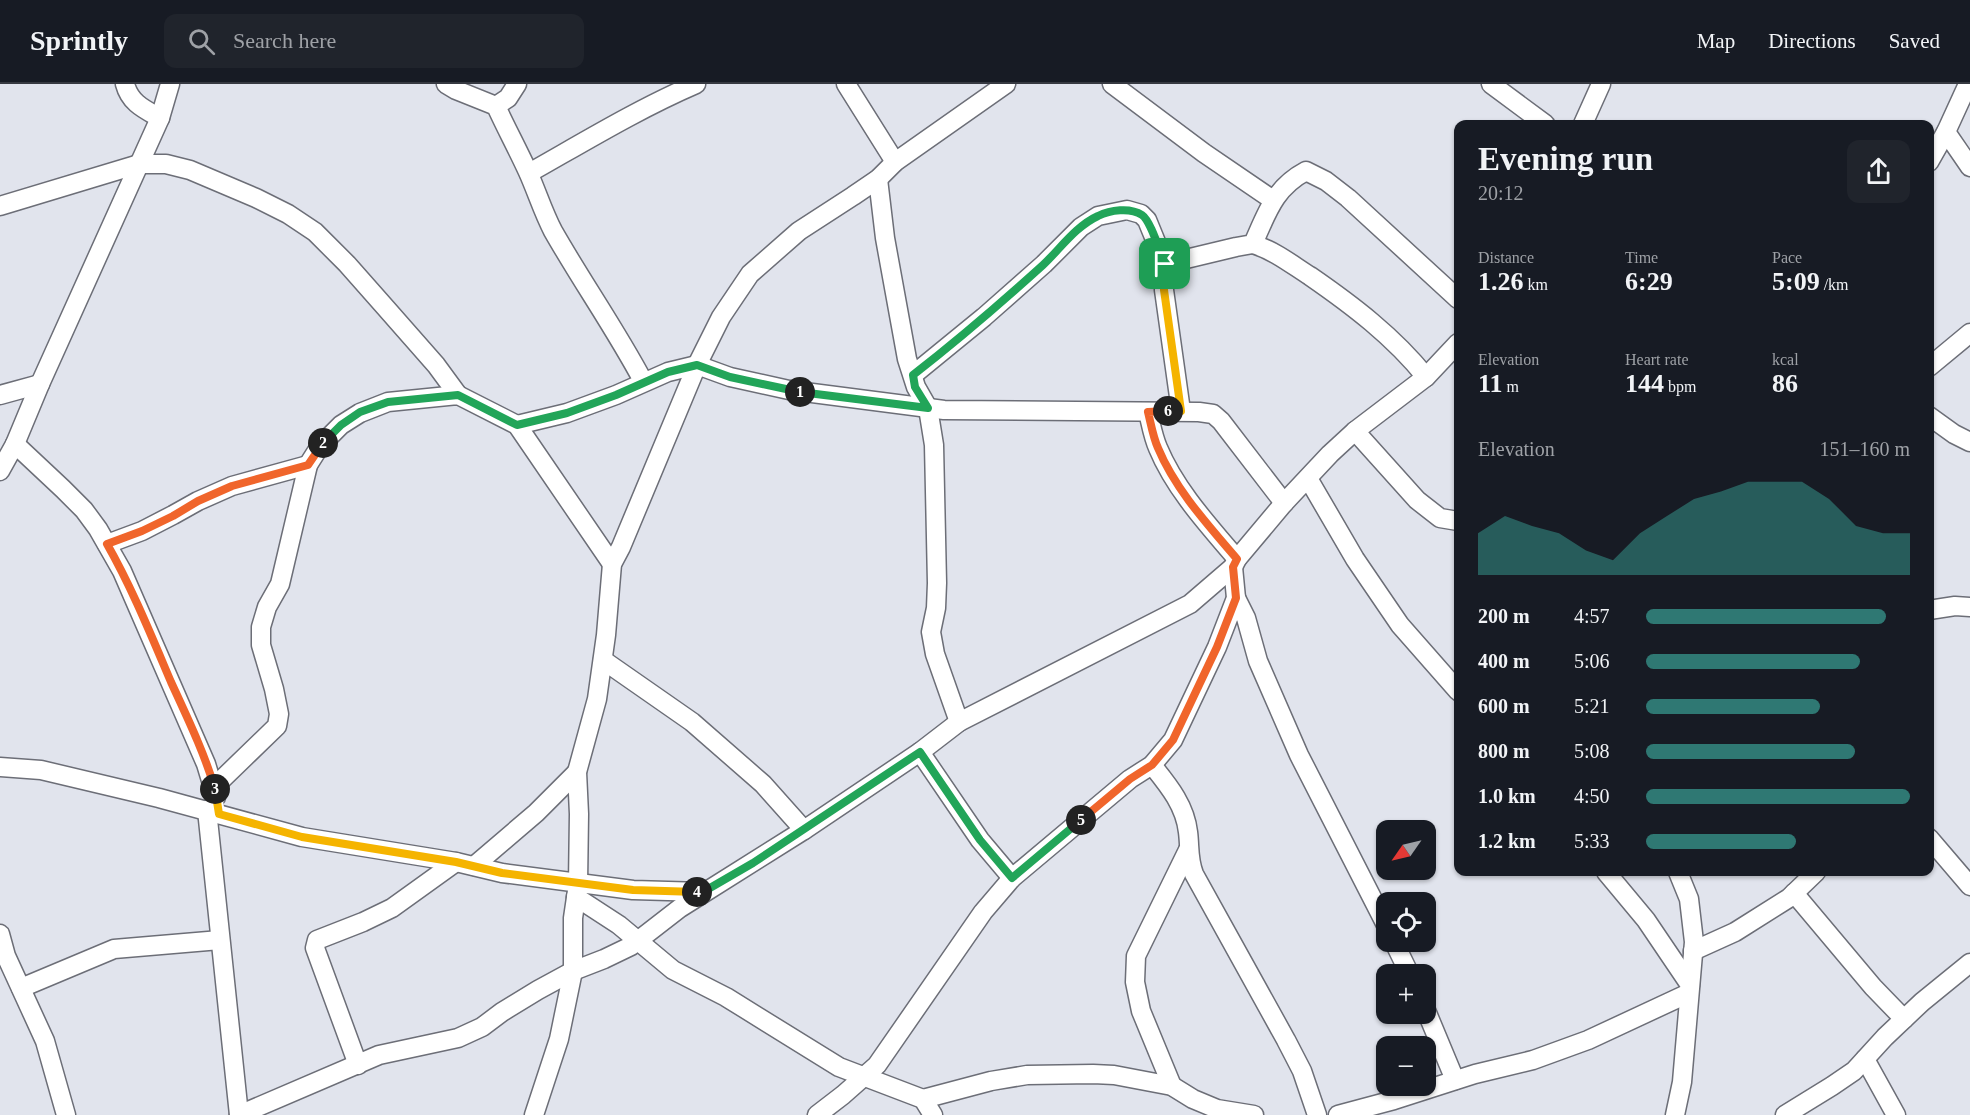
<!DOCTYPE html>
<meta charset="utf-8">
<style>
body{margin:0;font-family:"Times New Roman",serif;background:#20242c;color:#f1f3f6;height:100vh;display:flex;flex-direction:column;font-size:22px;white-space:nowrap}
*{box-sizing:border-box;margin:0}
p{font-size:20px;color:#9ea1a6}
.icon{flex:none;width:33px;height:33px;fill:none;stroke:currentColor;stroke-width:2;stroke-linecap:round;stroke-linejoin:round}
.map{position:relative;flex:1;overflow:hidden}
.panel{position:absolute;left:1454px;top:36px;width:480px;height:756px;display:flex;flex-direction:column;background:#171b24;border-radius:12px;box-shadow:0 2px 4px #0004}
.panel>*{flex:none}
.needle{width:39px;rotate:236deg}
.controls{position:absolute;left:1376px;top:736px;display:grid;gap:12px}
.controls a{display:grid;place-items:center;width:60px;height:60px;border-radius:12px;background:#171b24;box-shadow:0 2px 4px #0004;font-size:30px}
.pin{position:absolute;display:grid;place-items:center;width:51px;height:51px;color:#fff;margin:-26px;border-radius:12px;box-shadow:0 3px 9px #0006}
.km{position:absolute;width:30px;height:30px;margin:-15px;border-radius:50%;background:#222;color:#fff;font-size:16px;line-height:30px;text-align:center}
.round{display:grid;place-items:center;flex:none;width:63px;height:63px;border-radius:12px;background:#20242c}
.overview{display:flex;align-items:center;justify-content:space-between;height:102px;padding:0 24px}
h1{font-size:33px;font-weight:700;line-height:45px}
.metrics{display:grid;grid-template-columns:repeat(3,1fr);gap:9px;height:102px;padding:6px 24px}
.metrics div{display:grid;align-content:center}
.metrics b{font-size:26px;font-weight:700}
.metrics small{font-size:16px;font-weight:400}
.metrics p{font-size:16px}
.chart{height:168px;padding:12px 24px}
.chart p{display:flex;justify-content:space-between}
.chart svg{width:100%;height:108px;margin-top:6px;fill:#2f7873;opacity:.7}
ul{padding:0 24px;list-style:none;font-size:20px}
li{display:grid;grid-template-columns:96px 72px 1fr;align-items:center;height:45px}
li i{height:15px;border-radius:8px;background:#2f7873}
header{display:flex;align-items:center;gap:36px;box-sizing:border-box;height:84px;padding:0 30px;background:#171b24;border-bottom:2px solid #363941}
header strong{font-size:28px}
nav{display:flex;gap:33px;margin-inline-start:auto;font-size:21px}
.search{width:420px;height:54px;background:#20242c;display:flex;align-items:center;gap:15px;box-sizing:border-box;padding:0 21px;border-radius:12px;color:#9ea1a6;font-size:22px}
.map>svg:first-child{display:block}
</style>
<header>
<strong>Sprintly</strong>
<div class="search"><svg class="icon" aria-label="search" viewBox="0 0 24 24"><circle cx="10" cy="10" r="6"/><path d="M15 15l6 6"/></svg>Search here</div>
<nav><a>Map</a><a>Directions</a><a>Saved</a></nav>
</header>
<div class="map">
<svg width="1970" height="1031" viewBox="0 0 1970 1031">
<rect width="100%" height="100%" fill="#e1e4ed"/>
<g fill="none" stroke-linecap="round" stroke-linejoin="round">
<defs>
<g id="minor">
<path d="M125,0C130,19 144,25 160,34"/>
<path d="M446,0L456,6L496,22C506,44 518,66 528,88C537,108 543,128 553,147C582,198 616,246 643,297"/>
<polyline points="846,0 895,78"/>
<polyline points="1112,0 1204,69 1273,116"/>
<polyline points="1491,0 1545,40"/>
<polyline points="496,22 508,14 517,0"/>
<polyline points="1583,40 1601,0"/>
<polyline points="1946,48 1970,83"/>
<polyline points="1929,78 1946,48 1968,0"/>
<path d="M529,89C584,58 638,25 696,0"/>
<polyline points="878,95 885,154 907,275 916,303 928,324 934,361 937,499 936,524 931,548 935,570 959,638"/>
<polyline points="0,122 139,80 166,80 190,86 256,114 288,130 315,148 347,180 385,223 436,281 458,311"/>
<path d="M1253,160C1275,167 1291,180 1310,192C1352,221 1393,252 1426,293"/>
<path d="M1165,180L1236,163L1253,160C1267,129 1274,104 1306,87L1326,97L1348,114L1458,215"/>
<polyline points="1929,283 1970,249"/>
<polyline points="913,291 984,233 1044,180 1081,143 1098,132 1127,126 1141,130 1147,136 1165,180 1164,206 1181,327"/>
<polyline points="0,311 40,300"/>
<path d="M1148,328C1151,340 1153,353 1158,364C1175,405 1208,441 1237,475"/>
<polyline points="1929,332 1954,350 1970,358"/>
<polyline points="517,341 567,329 616,311 668,288 697,281 730,293 789,306 944,326 1199,328 1213,330 1221,337 1284,419"/>
<polyline points="1355,347 1417,416 1440,434 1458,437"/>
<polyline points="15,360 63,405 84,426 98,445 122,487 206,680 216,713"/>
<polyline points="0,387 15,360 40,300 160,34 170,0"/>
<polyline points="1309,396 1355,475 1400,541 1458,607"/>
<polyline points="107,460 142,447 173,431 198,417 232,402 308,381"/>
<polyline points="1236,514 1246,534 1258,577 1299,671 1386,841"/>
<polyline points="1929,526 1955,522 1970,523"/>
<polyline points="603,576 692,638 763,700 804,746"/>
<polyline points="920,668 980,756 1012,794"/>
<path d="M1152,681C1168,701 1185,721 1188,748C1190,763 1188,775 1194,790L1286,956L1302,987L1317,1031"/>
<polyline points="0,683 41,686 159,714 302,753 456,778 502,789 633,806 703,808"/>
<polyline points="214,703 277,642 279,630 274,605 261,561 261,543 267,523 280,500 308,381 320,362 341,341 360,329 388,318 458,311 517,341 612,480"/>
<polyline points="207,726 239,1031"/>
<polyline points="1929,754 1970,802"/>
<polyline points="474,782 536,729 577,688"/>
<polyline points="1606,788 1646,836 1690,901"/>
<polyline points="1794,809 1873,903 1904,935"/>
<polyline points="576,813 619,841 673,886 726,913 839,983 923,1015 933,1031"/>
<polyline points="0,850 6,872 45,957 66,1031"/>
<polyline points="1394,858 1410,891"/>
<polyline points="1693,867 1735,848 1789,814 1816,788"/>
<polyline points="21,904 114,865 220,856"/>
<polyline points="1425,924 1455,996"/>
<polyline points="1865,975 1896,1031"/>
<polyline points="358,981 315,864 317,856 363,838 392,824 456,778"/>
<polyline points="1172,1002 1141,927 1135,898 1136,872 1188,766"/>
<polyline points="923,1015 991,997 1027,991 1093,990 1114,991 1172,1002 1193,1015 1217,1025 1254,1031"/>
<polyline points="239,1031 379,971 458,954 482,943 502,928 538,906 573,887 604,875 631,862 680,824 804,746 920,668 959,638 1190,520 1233,483 1237,475 1284,419 1330,370 1355,347 1426,293 1458,259"/>
<polyline points="534,1031 559,955 573,887 573,834 578,800 579,730 577,688 597,615 606,551 612,480 621,463 697,281 721,233 750,190 799,147 853,112 878,95 895,78 1006,0"/>
<polyline points="817,1031 843,1011 877,981 983,828 1012,794 1130,695 1152,681 1173,656 1217,563 1236,514 1233,483"/>
<polyline points="1338,1031 1394,1016 1475,990 1533,976 1588,956 1689,909"/>
<polyline points="1675,1031 1682,998 1694,858 1689,815 1678,788"/>
<polyline points="1785,1031 1832,1002 1854,987 1885,953 1922,918 1970,879"/>
</g>
</defs>
<use href="#minor" stroke="#6c6e77" stroke-width="21"/>
<use href="#minor" stroke="#fff" stroke-width="18"/>
</g>
<g fill="none" stroke-linecap="round" stroke-linejoin="round">
<defs>
<path id="split-1" d="M800,308L928,324L915,303L913,291C958,256 1001,219 1043,181C1060,165 1076,142 1098,132C1110,126 1130,123 1142,131C1151,137 1160,169 1165,180"/>
<polyline id="split-2" points="323,359 341,341 360,328 388,318 458,311 517,341 567,329 616,311 668,288 697,281 730,293 800,308"/>
<path id="split-3" d="M215,705C204,668 187,633 171,598C151,551 132,504 107,460L142,447L173,432L198,417L232,402L308,381L323,359"/>
<polyline id="split-4" points="215,705 219,730 302,753 456,778 502,789 633,806 697,808"/>
<polyline id="split-5" points="697,808 703,808 753,779 920,668 980,756 1012,794 1081,736"/>
<path id="split-6" d="M1081,736L1130,695L1152,681L1173,656L1217,563L1236,514L1233,483L1237,475C1208,441 1175,405 1158,364C1153,353 1151,340 1148,328L1168,327"/>
<polyline id="split-7" points="1165,180 1164,206 1181,327 1168,327"/>
</defs>
<use href="#split-1" stroke="#fff" stroke-width="12"/>
<use href="#split-2" stroke="#fff" stroke-width="12"/>
<use href="#split-3" stroke="#fff" stroke-width="12"/>
<use href="#split-4" stroke="#fff" stroke-width="12"/>
<use href="#split-5" stroke="#fff" stroke-width="12"/>
<use href="#split-6" stroke="#fff" stroke-width="12"/>
<use href="#split-7" stroke="#fff" stroke-width="12"/>
<use href="#split-1" stroke="#22a559" stroke-width="8"/>
<use href="#split-2" stroke="#22a559" stroke-width="8"/>
<use href="#split-3" stroke="#f0652b" stroke-width="8"/>
<use href="#split-4" stroke="#f5b400" stroke-width="8"/>
<use href="#split-5" stroke="#22a559" stroke-width="8"/>
<use href="#split-6" stroke="#f0652b" stroke-width="8"/>
<use href="#split-7" stroke="#f5b400" stroke-width="8"/>
</g>
</svg>
<div class="controls">
<a><svg class="needle" viewBox="-14 -14 28 28"><path d="M0-13l5 13h-10z" fill="#e53935"/><path d="M0 13l5-13h-10z" fill="#9ea1a6"/></svg></a>
<a><svg class="icon" aria-label="locate" viewBox="0 0 24 24"><circle cx="12" cy="12" r="6"/><path d="M12 2v4M12 18v4M2 12h4M18 12h4"/></svg></a>
<a>+</a>
<a>−</a>
</div>
<div class="pin" style="left:1165px;top:180px;background:#1e9e55"><svg class="icon" aria-label="arrive" viewBox="0 0 24 24"><path d="M6 21V4h12l-3 4 3 4H6"/></svg></div>
<b class="km" style="left:800px;top:308px">1</b>
<b class="km" style="left:323px;top:359px">2</b>
<b class="km" style="left:215px;top:705px">3</b>
<b class="km" style="left:697px;top:808px">4</b>
<b class="km" style="left:1081px;top:736px">5</b>
<b class="km" style="left:1168px;top:327px">6</b>
<section class="panel">
<div class="overview"><div><h1>Evening run</h1><p>20:12</p></div><a class="round"><svg class="icon" aria-label="share" viewBox="0 0 24 24"><path d="M12 15V3M7 8l5-5 5 5M5 13v7h14v-7"/></svg></a></div>
<div class="metrics">
<div><p>Distance</p><b>1.26<small> km</small></b></div>
<div><p>Time</p><b>6:29</b></div>
<div><p>Pace</p><b>5:09<small> /km</small></b></div>
</div>
<div class="metrics">
<div><p>Elevation</p><b>11<small> m</small></b></div>
<div><p>Heart rate</p><b>144<small> bpm</small></b></div>
<div><p>kcal</p><b>86</b></div>
</div>
<div class="chart"><p><span>Elevation</span>151–160 m</p>
<svg viewBox="0 0 160 44" preserveAspectRatio="none"><path d="M0 44V27L10 20L20 24L30 27L40 34L50 38L60 27L70 20L80 13L90 10L100 6L110 6L120 6L130 13L140 24L150 27L160 27V44z"/></svg>
</div>
<ul>
<li><b>200 m</b>4:57<i style="width:91%"></i></li>
<li><b>400 m</b>5:06<i style="width:81%"></i></li>
<li><b>600 m</b>5:21<i style="width:66%"></i></li>
<li><b>800 m</b>5:08<i style="width:79%"></i></li>
<li><b>1.0 km</b>4:50<i style="width:100%"></i></li>
<li><b>1.2 km</b>5:33<i style="width:57%"></i></li>
</ul>
</section>
</div>
